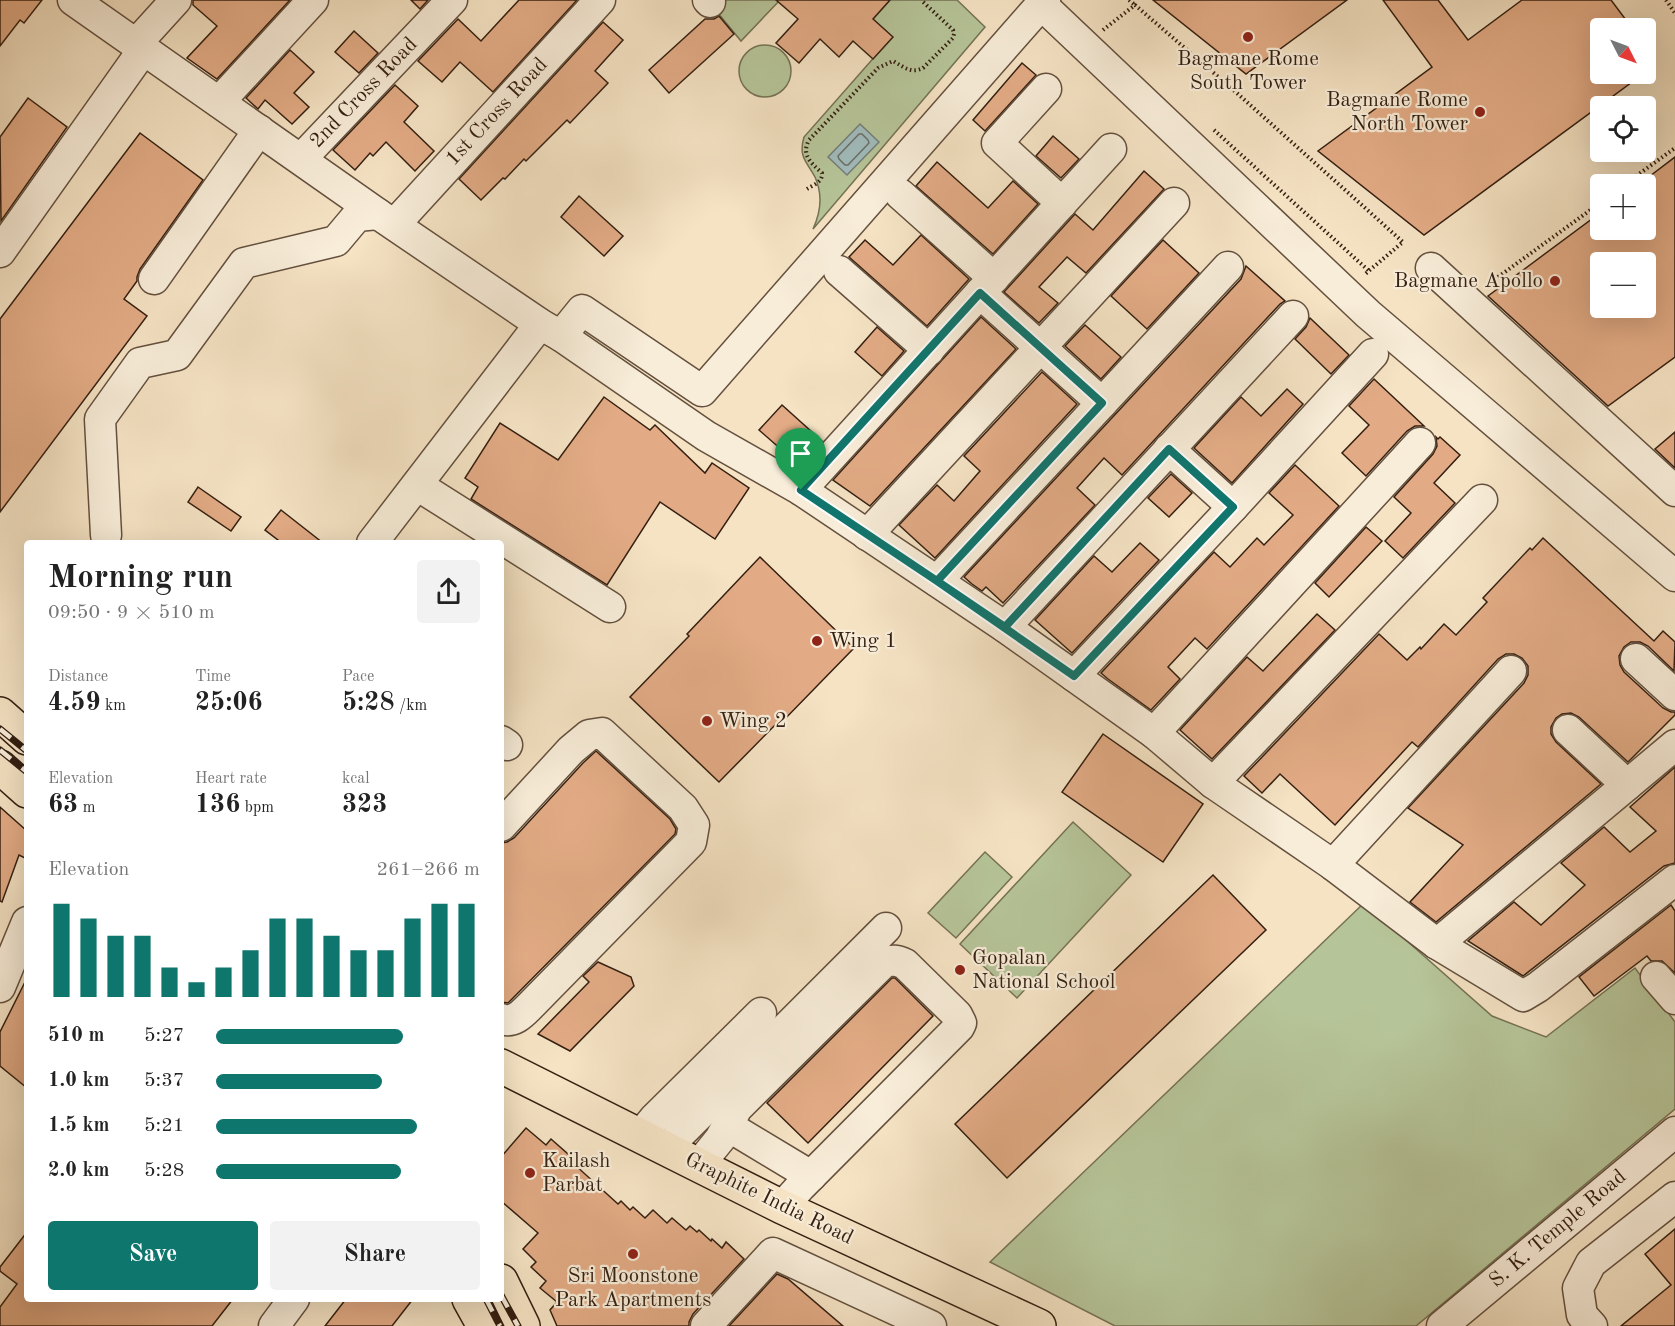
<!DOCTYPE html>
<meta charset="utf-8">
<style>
body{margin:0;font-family:"Old Standard TT",serif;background:#f2f2f2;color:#222;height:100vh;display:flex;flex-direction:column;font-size:22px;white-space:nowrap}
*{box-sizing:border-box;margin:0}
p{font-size:20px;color:#767676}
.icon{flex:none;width:33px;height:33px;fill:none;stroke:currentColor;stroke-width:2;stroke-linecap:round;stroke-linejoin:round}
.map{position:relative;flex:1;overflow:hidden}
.drawer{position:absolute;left:24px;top:540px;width:480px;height:762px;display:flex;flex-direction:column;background:#fff;border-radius:6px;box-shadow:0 6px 24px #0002}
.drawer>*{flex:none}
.needle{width:39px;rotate:132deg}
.buttons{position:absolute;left:1590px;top:18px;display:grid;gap:12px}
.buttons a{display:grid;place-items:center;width:66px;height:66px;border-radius:6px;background:#fff;box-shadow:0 6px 24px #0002;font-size:30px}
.pin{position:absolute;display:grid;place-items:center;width:51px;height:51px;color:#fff;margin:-62px -26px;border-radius:50% 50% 50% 0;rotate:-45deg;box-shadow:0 0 6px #0007}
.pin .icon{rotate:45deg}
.round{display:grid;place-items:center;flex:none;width:63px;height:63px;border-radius:6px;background:#f2f2f2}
.head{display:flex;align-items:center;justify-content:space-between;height:102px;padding:0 24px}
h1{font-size:33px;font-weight:800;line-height:45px}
.figures{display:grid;grid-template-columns:repeat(3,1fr);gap:9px;height:102px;padding:6px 24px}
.figures div{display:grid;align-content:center}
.figures b{font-size:26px;font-weight:800}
.figures small{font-size:16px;font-weight:400}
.figures p{font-size:16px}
.chart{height:168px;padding:12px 24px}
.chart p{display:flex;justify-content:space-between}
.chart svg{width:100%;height:108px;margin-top:6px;stroke:#0f766e;stroke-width:6}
.primary-button{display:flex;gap:12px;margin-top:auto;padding:12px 24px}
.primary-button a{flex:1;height:69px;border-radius:6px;background:#0f766e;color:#fff;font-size:24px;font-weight:800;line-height:69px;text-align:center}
.primary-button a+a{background:#f2f2f2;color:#222}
ul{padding:0 24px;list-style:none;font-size:20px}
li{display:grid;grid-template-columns:96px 72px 1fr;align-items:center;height:45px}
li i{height:15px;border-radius:8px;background:#0f766e}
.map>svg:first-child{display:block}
</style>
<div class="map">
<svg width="1675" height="1326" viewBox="0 0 1675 1326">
<rect width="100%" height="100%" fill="#f5e3c4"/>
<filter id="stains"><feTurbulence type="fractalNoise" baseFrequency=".00333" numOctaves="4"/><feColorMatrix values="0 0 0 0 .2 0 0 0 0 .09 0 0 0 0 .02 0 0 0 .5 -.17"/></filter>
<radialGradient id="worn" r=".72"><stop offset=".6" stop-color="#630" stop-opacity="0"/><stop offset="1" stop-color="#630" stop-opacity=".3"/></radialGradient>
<g fill="#b6c599" stroke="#757255" stroke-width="1.5">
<polygon points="722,0 780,0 741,41 713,7"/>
<path d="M890,0H957L985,27L813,229C821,212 823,195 815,177C807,162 798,157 804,137L892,37L873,19Z"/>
<circle cx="765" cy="71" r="26"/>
<polygon points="1073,822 1131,875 1017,998 960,944"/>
<polygon points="985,852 1012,877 956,938 928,913"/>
<polygon points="1364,903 1492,1016 1546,1037 1635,968 1675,1022 1675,1109 1416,1326 1115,1326 990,1262"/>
</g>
<polygon fill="#a0bcbd" stroke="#757d78" stroke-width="1.5" points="860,124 879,142 847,175 828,157"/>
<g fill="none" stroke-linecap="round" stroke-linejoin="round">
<polygon stroke="#6a6e67" stroke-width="1.5" points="859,134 862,134 868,140 869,143 848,165 845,165 839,159 838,156"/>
</g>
<g fill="#e2ab85" stroke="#341f11" stroke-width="1.5" fill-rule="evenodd">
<polygon points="0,0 42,0 24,23 20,20 0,46"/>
<polygon points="193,0 290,0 217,79 187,58 217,26 193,5"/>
<polygon points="411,0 428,0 420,9"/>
<polygon points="519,0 577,0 493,92 460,62 442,82 418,61 458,19 481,41"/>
<polygon points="776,0 890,0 873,19 893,37 873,59 853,41 839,57 820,39 799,63 776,43 798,19"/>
<polygon points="1153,0 1347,0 1246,74"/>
<polygon points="1383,0 1438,0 1468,40 1522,0 1611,0 1632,28 1600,28 1600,74 1643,74 1424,235 1318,151 1432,67"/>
<polygon points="719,16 734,34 669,93 649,70 705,19 714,19"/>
<polygon points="603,22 623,40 595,71 608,83 570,123 567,120 526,161 524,159 505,179 503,178 481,200 459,179"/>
<polygon points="354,31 378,53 359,73 335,52"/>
<polygon points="290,50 314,72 294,93 309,107 292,124 265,100 258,109 246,98"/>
<polygon points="1022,63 1036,75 985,131 973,120"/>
<polygon points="395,85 418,106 404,122 434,151 415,171 386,142 373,156 370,153 355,170 333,150"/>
<polygon points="28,98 67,127 1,221 0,137"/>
<polygon points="140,133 203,180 140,269 137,277 137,281 124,299 147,316 0,512 0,319"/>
<polygon points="1053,136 1079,159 1061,178 1036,156"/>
<path d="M1675,157V357L1608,406L1488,296L1600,213V230H1646V179ZM1600,262H1646V308H1600Z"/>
<polygon points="937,162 988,208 1013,181 1038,204 993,254 916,186"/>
<polygon points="1144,171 1164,189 1086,273 1067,257 1039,287 1058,303 1039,323 1004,292 1075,214 1093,230"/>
<polygon points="579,196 623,236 604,256 561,217"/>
<polygon points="921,235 969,279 927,326 849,257 865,240 893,265"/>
<polygon points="1163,240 1199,273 1147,329 1111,296"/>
<polygon points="1246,266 1285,301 1280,304 1122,475 1104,458 1077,488 1095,505 1003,603 986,587 982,591 972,584 964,577 1241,279"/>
<polygon points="981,317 1016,349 870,506 833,480"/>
<polygon points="1310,318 1349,355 1331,374 1295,339 1306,327"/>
<polygon points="1085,325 1121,357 1101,379 1065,346"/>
<polygon points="877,327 904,351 882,376 855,352"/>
<polygon points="1042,372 1077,404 935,558 899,525 937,485 954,501 980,471 964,456"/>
<polygon points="1374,379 1424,426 1415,426 1407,431 1366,476 1342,453 1369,425 1349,406"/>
<polygon points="1287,389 1303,404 1232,483 1194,448 1241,397 1261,416"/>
<polygon points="604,397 650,430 655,425 705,473 712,463 749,488 715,539 660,502 607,585 471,499 478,487 465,478 500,423 558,460"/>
<polygon points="782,405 822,441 801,464 785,449 783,451 759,430"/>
<polygon points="1675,432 1675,468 1655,449"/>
<polygon points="1436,437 1438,439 1440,437 1460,455 1434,483 1455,503 1403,558 1385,541 1411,513 1394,497 1433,454 1437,446"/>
<polygon points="1295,465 1339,506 1207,649 1195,638 1168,667 1180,679 1151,710 1108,679 1101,673 1214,552 1230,567 1257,538 1264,545 1293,515 1269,493"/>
<polygon points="1171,474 1192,493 1169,517 1148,498"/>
<polygon points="198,487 241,517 231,531 188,502"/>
<polygon points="281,510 323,543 282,543 265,530"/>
<polygon points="1366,527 1382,541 1329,597 1315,583"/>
<polygon points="1543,538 1654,641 1663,631 1675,642 1674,671 1648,646 1640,642 1631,642 1624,647 1619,656 1620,665 1624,672 1663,708 1671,712 1675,712 1675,715 1628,762 1579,717 1571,713 1562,714 1556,718 1551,727 1551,734 1556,742 1601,784 1436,922 1410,902 1463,845 1408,808 1524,683 1528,675 1528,666 1522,658 1514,654 1506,654 1498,659 1418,747 1412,742 1335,825 1280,774 1262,793 1244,776 1379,634 1407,660 1420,647 1421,649 1444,624 1456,635 1487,602 1483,598 1530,548 1532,550"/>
<polygon points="1140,543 1159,560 1072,653 1035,620 1094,556 1112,572"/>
<polygon points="760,557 854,648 780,724 778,722 719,782 630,697 689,636 687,634"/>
<polygon points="1317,614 1335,630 1212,759 1180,730 1247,657 1263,671"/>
<polygon points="1103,734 1203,804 1163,862 1062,792"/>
<polygon points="596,751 670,819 676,829 675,834 513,998 508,1003 501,1002 501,843 507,842 514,838 583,763"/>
<polygon points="1675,767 1675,863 1664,866 1523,976 1468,941 1514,902 1541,925 1585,885 1561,863 1604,827 1630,852 1656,831 1630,807"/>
<polygon points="0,807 27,831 27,859 19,855 2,902 0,901"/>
<polygon points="1213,875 1266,930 1007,1178 955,1124"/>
<polygon points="1671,905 1675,911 1675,973 1662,961 1651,961 1647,956 1594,996 1579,977"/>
<polygon points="598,962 631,977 634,986 570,1051 538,1034 589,982 583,976"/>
<polygon points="27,978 27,1088 0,1066 0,1032"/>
<polygon points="892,978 895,978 933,1016 808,1143 767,1103"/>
<polygon points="526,1128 546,1145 551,1139 577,1162 575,1165 618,1204 621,1201 630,1210 633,1207 645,1218 653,1210 667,1223 672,1218 686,1230 690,1226 697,1232 699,1230 711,1241 712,1239 722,1248 726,1242 744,1259 693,1314 689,1322 689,1326 557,1326 550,1310 557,1302 540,1288 546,1281 531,1267 536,1262 523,1249 538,1233 501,1201 501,1157"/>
<polygon points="1675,1229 1675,1326 1621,1326 1671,1285 1645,1254"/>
<polygon points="27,1232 27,1299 233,1299 212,1326 0,1326 0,1307 17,1284 0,1271 0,1267"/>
<polygon points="777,1274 788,1279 843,1326 729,1326"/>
<polygon points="346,1299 413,1299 392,1326 325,1326"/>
</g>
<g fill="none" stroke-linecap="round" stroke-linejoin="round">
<defs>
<g id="minor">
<polyline points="73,0 378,214 540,324 561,336 706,436 801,490 1005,627 1154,733 1213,783 1333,865 1437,944 1523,996 1538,987 1675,880"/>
<polyline points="708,0 710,2"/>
<polyline points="1041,4 1368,314 1675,576"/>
<polyline points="136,44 176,0"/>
<polyline points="1046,89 997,143 1062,203"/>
<polyline points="219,102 313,0"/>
<polyline points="301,159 452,0"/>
<polyline points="900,194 994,278"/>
<polyline points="395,224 600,0"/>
<polyline points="0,252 143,50"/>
<polyline points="1431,268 1675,491"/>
<polyline points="839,271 929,350"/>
<polyline points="154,279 259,130"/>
<polyline points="980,293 1102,403"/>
<polyline points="561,336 582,310 702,391 1045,0"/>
<polyline points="1169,449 1233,507"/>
<polyline points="417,485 610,607"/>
<polyline points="801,490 1111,149"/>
<polyline points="106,535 100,419 140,363 177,355 244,263 336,241 357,216 378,214"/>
<polyline points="867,535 1174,203"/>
<polyline points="372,543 540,324"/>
<polyline points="937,581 1228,267"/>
<polyline points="1005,627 1293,316"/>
<polyline points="1636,659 1675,695"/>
<polyline points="1074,676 1233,507 1373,354"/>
<polyline points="1568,730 1627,785"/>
<polyline points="1154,733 1420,443"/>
<polyline points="501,741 507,745"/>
<polyline points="1213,783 1482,500"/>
<path d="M501,826L571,750L589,735L602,733L683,808L694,825L691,842L532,1004C523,1013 514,1024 501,1019"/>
<polyline points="1333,865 1511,671"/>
<polyline points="1437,944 1675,745"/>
<polyline points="1656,977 1675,999"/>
<polyline points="0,987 27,922"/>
<polyline points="728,1126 811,1176"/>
<polyline points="640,1136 654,1119 761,1013"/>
<polyline points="668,1149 681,1133 886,928"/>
<path d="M699,1165L720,1139L737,1108L884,962C892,960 897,960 905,964L957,1015L961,1023L959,1027L801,1186L782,1207"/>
<polyline points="274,1326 294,1299"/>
<polyline points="706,1326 773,1253 931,1326"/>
<polyline points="1442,1326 1675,1132"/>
<polyline points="1592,1326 1582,1315 1578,1288 1591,1263 1675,1197"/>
</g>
<g id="major">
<polyline points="0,714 27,738"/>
<polyline points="0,767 27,791"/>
<polyline points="501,1066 782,1207 1039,1326"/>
<polyline points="501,1281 523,1326"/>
<polyline points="469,1299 484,1326"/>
</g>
</defs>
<use href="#minor" stroke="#64503e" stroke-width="33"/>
<use href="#major" stroke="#341f11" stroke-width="36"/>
<g stroke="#341f11" stroke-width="4" stroke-dasharray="1.5 3" stroke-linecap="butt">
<polyline points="1129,0 1135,5"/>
<polyline points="1666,0 1675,13"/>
<polyline points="1103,30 1135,5 1238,94 1403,242 1364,275"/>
<polyline points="1214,130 1369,271"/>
<polyline points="1625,184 1675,148"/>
<path d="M807,189C813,185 823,182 822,173C811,163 801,155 809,140L878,68L893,61C904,67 911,74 923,68L953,38L954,34L953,30L921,0"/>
<polyline points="1487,285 1600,203"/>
</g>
<use href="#minor" stroke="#f8edd9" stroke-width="30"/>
<use href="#major" stroke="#f5e3c4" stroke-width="33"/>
<defs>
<g id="rail">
<polyline points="0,729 27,751"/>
<polyline points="0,750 27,772"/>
<polyline points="501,1295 518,1326"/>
<polyline points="486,1299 500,1326"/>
</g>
</defs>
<use href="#rail" stroke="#341f11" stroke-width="7"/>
<use href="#rail" stroke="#f8edd9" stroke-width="4.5" stroke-dasharray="14" stroke-linecap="butt"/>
</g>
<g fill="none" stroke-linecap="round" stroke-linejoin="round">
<defs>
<polyline id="route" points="801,490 937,581 1074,676 1233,507 1169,449 1005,627 937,581 1102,403 980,293 801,490"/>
</defs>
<use href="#route" stroke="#fff" stroke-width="12"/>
<use href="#route" stroke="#0f766e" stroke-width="8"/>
</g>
<g fill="#8f2418" stroke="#f8edd9" stroke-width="2">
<circle cx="1248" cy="37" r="6"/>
<circle cx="1480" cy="112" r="6"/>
<circle cx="1555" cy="281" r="6"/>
<circle cx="817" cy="641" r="6"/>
<circle cx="707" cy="721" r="6"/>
<circle cx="960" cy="970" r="6"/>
<circle cx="530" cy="1173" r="6"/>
<circle cx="633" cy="1254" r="6"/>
</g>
<g text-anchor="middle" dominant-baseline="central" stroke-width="4.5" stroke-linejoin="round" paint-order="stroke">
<g font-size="21" fill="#341f11" stroke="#f8edd9" text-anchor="start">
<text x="1248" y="59" text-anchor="middle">Bagmane Rome<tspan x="1248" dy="24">South Tower</tspan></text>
<text x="1468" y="100" text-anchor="end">Bagmane Rome<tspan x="1468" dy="24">North Tower</tspan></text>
<text x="1543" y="281" text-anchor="end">Bagmane Apollo</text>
<text x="829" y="641">Wing 1</text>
<text x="719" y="721">Wing 2</text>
<text x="972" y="958">Gopalan<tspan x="972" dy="24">National School</tspan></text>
<text x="542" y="1161">Kailash<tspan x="542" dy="24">Parbat</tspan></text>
<text x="633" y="1276" text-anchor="middle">Sri Moonstone<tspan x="633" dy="24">Park Apartments</tspan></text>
</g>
<g font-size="21" fill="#341f11" stroke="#f8edd9">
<text transform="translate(364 93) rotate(-46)">2nd Cross Road</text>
<text transform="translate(497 112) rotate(-47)">1st Cross Road</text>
<text transform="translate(769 1199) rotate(26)">Graphite India Road</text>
<text transform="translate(1558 1229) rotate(-40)">S. K. Temple Road</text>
</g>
</g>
<rect width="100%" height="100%" filter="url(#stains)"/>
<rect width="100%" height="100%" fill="url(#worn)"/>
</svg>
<div class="buttons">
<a><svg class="needle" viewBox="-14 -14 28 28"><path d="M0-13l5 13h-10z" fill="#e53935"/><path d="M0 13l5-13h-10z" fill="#767676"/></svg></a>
<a><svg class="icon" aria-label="locate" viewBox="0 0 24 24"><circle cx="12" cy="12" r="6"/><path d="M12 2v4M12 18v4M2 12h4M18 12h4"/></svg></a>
<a>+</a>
<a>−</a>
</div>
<div class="pin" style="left:801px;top:490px;background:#1e9e55"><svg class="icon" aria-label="arrive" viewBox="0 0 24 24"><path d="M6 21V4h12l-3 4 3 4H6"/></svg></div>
<section class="drawer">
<div class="head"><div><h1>Morning run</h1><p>09:50 · 9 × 510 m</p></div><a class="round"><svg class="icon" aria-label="share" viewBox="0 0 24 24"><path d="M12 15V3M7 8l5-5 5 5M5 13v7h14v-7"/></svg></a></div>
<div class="figures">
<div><p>Distance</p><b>4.59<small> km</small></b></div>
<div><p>Time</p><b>25:06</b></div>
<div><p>Pace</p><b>5:28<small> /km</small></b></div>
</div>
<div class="figures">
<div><p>Elevation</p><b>63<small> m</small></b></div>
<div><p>Heart rate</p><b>136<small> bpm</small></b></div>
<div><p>kcal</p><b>323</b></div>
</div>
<div class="chart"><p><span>Elevation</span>261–266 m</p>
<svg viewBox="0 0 160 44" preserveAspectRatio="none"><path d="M5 44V6M15 44V12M25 44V19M35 44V19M45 44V32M55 44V38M65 44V32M75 44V25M85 44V12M95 44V12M105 44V19M115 44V25M125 44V25M135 44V12M145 44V6M155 44V6"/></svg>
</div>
<ul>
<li><b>510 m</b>5:27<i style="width:71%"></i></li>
<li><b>1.0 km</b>5:37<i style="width:63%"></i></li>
<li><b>1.5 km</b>5:21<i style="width:76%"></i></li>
<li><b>2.0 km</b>5:28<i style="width:70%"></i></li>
</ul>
<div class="primary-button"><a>Save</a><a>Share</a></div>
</section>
</div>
